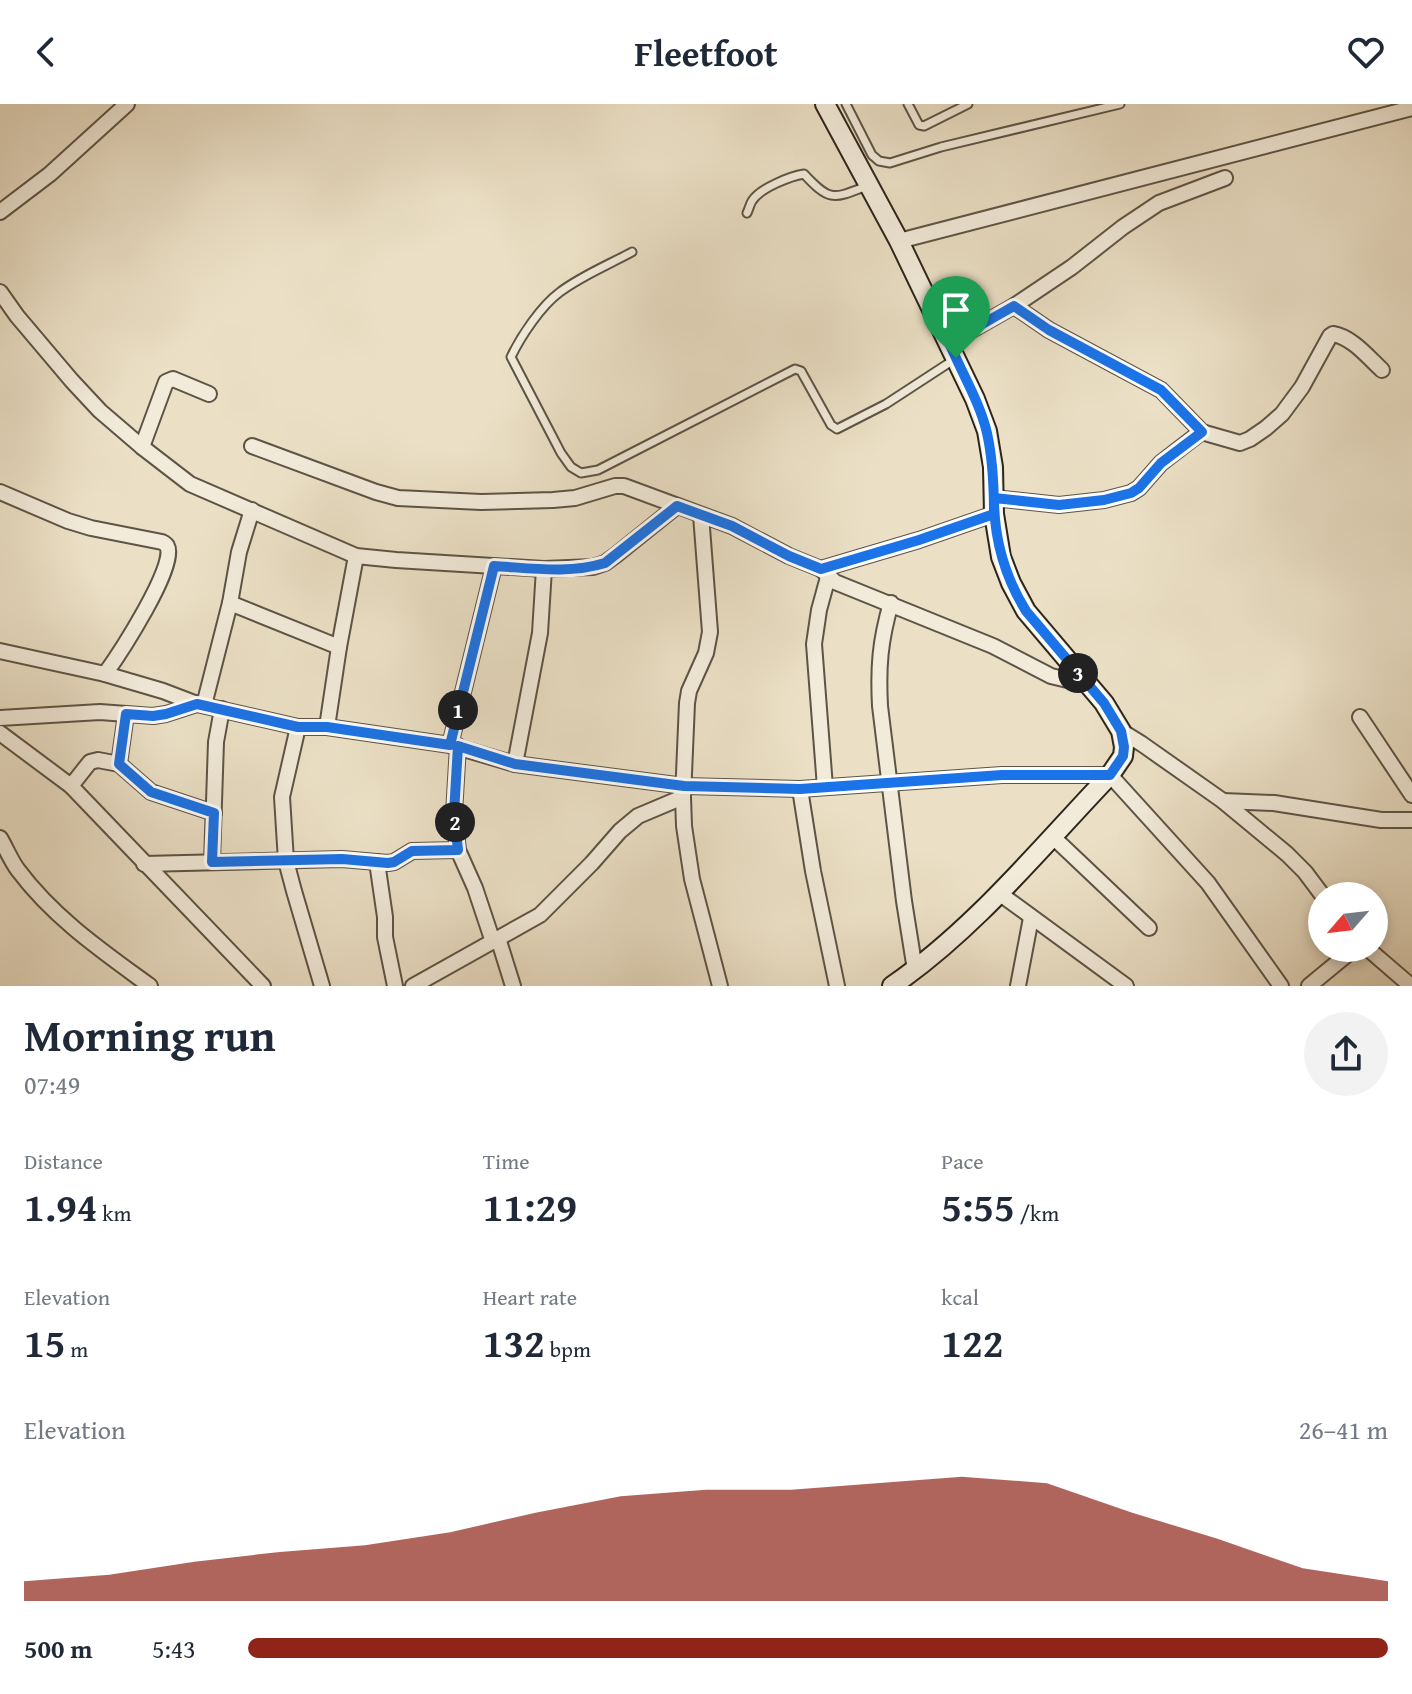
<!DOCTYPE html>
<meta charset="utf-8">
<style>
body{margin:0;font-family:"Gentium Book Plus",serif;background:#f2f2f3;color:#1f2937;height:100vh;display:flex;flex-direction:column;font-size:30px;white-space:nowrap}
*{box-sizing:border-box;margin:0}
p{font-size:26px;color:#747a83}
.icon{flex:none;width:44px;height:44px;fill:none;stroke:currentColor;stroke-width:2;stroke-linecap:round;stroke-linejoin:round}
.map{position:relative;height:882px;overflow:hidden}
.drawer{display:flex;flex-direction:column;background:#fff;flex:1}
.drawer>*{flex:none}
.needle{width:52px;rotate:242deg}
.fabs{position:absolute;left:1308px;top:778px;display:grid;gap:16px}
.fabs a{display:grid;place-items:center;width:80px;height:80px;border-radius:50%;background:#fff;box-shadow:0 4px 12px #0003;font-size:40px}
.pin{position:absolute;display:grid;place-items:center;width:68px;height:68px;color:#fff;margin:-82px -34px;border-radius:50% 50% 50% 0;rotate:-45deg;box-shadow:0 0 8px #0007}
.pin .icon{rotate:45deg}
.km{position:absolute;width:40px;height:40px;margin:-20px;border-radius:50%;background:#222;color:#fff;font-size:22px;line-height:40px;text-align:center}
.round{display:grid;place-items:center;flex:none;width:84px;height:84px;border-radius:42px;background:#f2f2f3}
.overview{display:flex;align-items:center;justify-content:space-between;height:136px;padding:0 24px}
h1{font-size:44px;font-weight:600;line-height:60px}
.metrics{display:grid;grid-template-columns:repeat(3,1fr);gap:12px;height:136px;padding:8px 24px}
.metrics div{display:grid;align-content:center}
.metrics b{font-size:40px;font-weight:600}
.metrics small{font-size:22px;font-weight:400}
.metrics p{font-size:22px}
.chart{height:224px;padding:16px 24px}
.chart p{display:flex;justify-content:space-between}
.chart svg{width:100%;height:144px;margin-top:8px;fill:#8f2418;opacity:.7}
ul{padding:0 24px;list-style:none;font-size:26px}
li{display:grid;grid-template-columns:128px 96px 1fr;align-items:center;height:60px}
li i{height:20px;border-radius:10px;background:#8f2418}
header{display:flex;justify-content:space-between;align-items:center;height:104px;padding:0 24px;background:#fff;font-size:36px;font-weight:600}
.map>svg:first-child{display:block}
</style>
<header><svg class="icon" aria-label="back" viewBox="0 0 24 24"><path d="M15 5l-7 7 7 7"/></svg>Fleetfoot<svg class="icon" aria-label="heart" viewBox="0 0 24 24"><path d="M12 20l-8-8c-3-5 5-10 8-4 3-6 11-1 8 4z"/></svg></header>
<div class="map">
<svg width="1412" height="882" viewBox="0 0 1412 882">
<rect width="100%" height="100%" fill="#ebe0c6"/>
<filter id="stains"><feTurbulence type="fractalNoise" baseFrequency=".0025" numOctaves="4"/><feColorMatrix values="0 0 0 0 .2 0 0 0 0 .09 0 0 0 0 .02 0 0 0 .5 -.17"/></filter>
<radialGradient id="worn" r=".72"><stop offset=".6" stop-color="#630" stop-opacity="0"/><stop offset="1" stop-color="#630" stop-opacity=".3"/></radialGradient>
<g fill="none" stroke-linecap="round" stroke-linejoin="round">
<defs>
<g id="lane">
<polyline points="846,0 872,51 879,57 890,59 941,43 1120,0"/>
<polyline points="908,0 919,21 924,22 968,0"/>
<path d="M747,109C749,105 750,100 752,97C760,84 791,72 804,70C830,98 833,95 867,82"/>
<path d="M632,148C608,161 581,172 560,188C541,202 521,232 511,253L561,349L571,363L581,369L598,366L795,265L801,267L831,321L837,325L886,300L955,255"/>
</g>
<g id="street">
<polyline points="0,108 50,70 127,0"/>
<polyline points="899,137 1412,4"/>
<polyline points="0,188 17,212 72,277 100,307 142,343 190,380 356,452 396,456 544,465 593,463 605,459 616,451 677,402"/>
<polyline points="1014,202 1049,226 1161,286 1202,328"/>
<polyline points="949,239 1014,202 1072,163 1123,123 1159,99 1225,74"/>
<polyline points="252,342 376,388 398,394 481,398 553,396 575,394 615,382 624,382 732,422 789,452 821,465 835,478 993,542 1051,572 1088,581"/>
<polyline points="142,343 166,278 173,275 209,290"/>
<path d="M0,388L68,417L91,424L162,438C164,439 166,440 167,442C178,461 118,552 105,570"/>
<path d="M994,394L1059,401L1104,396L1131,389L1139,384L1161,359L1200,329H1205L1240,339L1250,335L1266,324L1282,310L1302,283L1330,232L1333,230C1352,233 1368,253 1382,266"/>
<polyline points="701,411 710,528 706,549 689,587 687,599 683,693 684,722 692,775 720,882"/>
<polyline points="821,465 919,436 994,410"/>
<polyline points="230,499 339,543"/>
<path d="M891,499C880,537 878,563 880,602L904,797L915,866"/>
<polyline points="0,547 105,570 163,587 197,600"/>
<polyline points="204,601 230,499 239,448 252,406"/>
<polyline points="1360,613 1412,691"/>
<polyline points="0,614 100,608 153,612 166,610 197,600 298,623 327,623 450,641 515,660 684,682 800,685 1002,671 1110,671 1208,779 1281,882"/>
<polyline points="298,623 282,693 286,757 294,787 322,882"/>
<polyline points="327,623 339,543 356,452"/>
<polyline points="1121,627 1142,640 1223,697 1287,750 1305,768 1323,792"/>
<polyline points="0,629 71,682 263,882"/>
<polyline points="450,641 494,462"/>
<polyline points="458,642 454,709 458,746 475,784 493,838"/>
<polyline points="119,660 126,610"/>
<polyline points="515,660 540,529 544,465"/>
<polyline points="71,682 90,658 98,656 119,660 151,688 214,709"/>
<polyline points="825,683 814,540 819,506 828,473"/>
<polyline points="800,685 813,767 837,882"/>
<polyline points="1223,697 1274,699 1381,716 1412,716"/>
<polyline points="1052,732 1149,824"/>
<path d="M0,734C6,744 11,757 18,766C54,814 102,847 150,882"/>
<polyline points="212,758 216,638 222,605"/>
<polyline points="377,758 385,813 385,833 395,882"/>
<polyline points="144,760 342,755 388,759 394,758 412,747 458,746"/>
<polyline points="999,789 1126,882"/>
<polyline points="498,834 513,882"/>
<polyline points="1367,844 1411,882"/>
<polyline points="413,882 540,811 592,759 620,727 638,712 683,693"/>
<polyline points="1018,882 1031,814"/>
<polyline points="1309,882 1355,844"/>
</g>
<path id="secondary" d="M825,0L899,137L975,295L987,327L993,363L994,410L1001,453L1011,479L1026,507L1104,599L1121,627L1124,643L1123,652L1110,671C1041,743 975,825 892,882"/>
</defs>
<use href="#lane" stroke="#5d5445" stroke-width="11"/>
<use href="#street" stroke="#5d5445" stroke-width="18"/>
<use href="#secondary" stroke="#2e251a" stroke-width="22"/>
<use href="#lane" stroke="#f2ebda" stroke-width="7"/>
<use href="#street" stroke="#f2ebda" stroke-width="14"/>
<use href="#secondary" stroke="#f2ebda" stroke-width="18"/>
</g>
<g fill="none" stroke-linecap="round" stroke-linejoin="round">
<defs>
<path id="route" d="M956,254C967,278 981,303 987,329C993,356 994,383 994,410L919,436L821,465L789,452L732,422L677,402L605,459C570,470 530,464 494,462L450,641L327,623H298L197,600L166,610L153,612L126,610L119,660L151,688L214,709L212,758L342,755L388,759L394,758L412,747L458,746L454,709L458,642L515,660L684,682L800,685L1002,671H1110L1123,652L1124,643L1121,627L1104,599L1026,507C1005,473 994,435 994,394L1059,401L1104,396L1131,389L1139,384L1161,359L1202,328L1161,286L1049,226L1014,202L949,239L956,254"/>
</defs>
<use href="#route" stroke="#fff" stroke-width="16"/>
<use href="#route" stroke="#1a73e8" stroke-width="10"/>
</g>
<rect width="100%" height="100%" filter="url(#stains)"/>
<rect width="100%" height="100%" fill="url(#worn)"/>
</svg>
<div class="fabs">
<a><svg class="needle" viewBox="-14 -14 28 28"><path d="M0-13l5 13h-10z" fill="#e53935"/><path d="M0 13l5-13h-10z" fill="#747a83"/></svg></a>
</div>
<div class="pin" style="left:956px;top:254px;background:#1e9e55"><svg class="icon" aria-label="arrive" viewBox="0 0 24 24"><path d="M6 21V4h12l-3 4 3 4H6"/></svg></div>
<b class="km" style="left:458px;top:606px">1</b>
<b class="km" style="left:455px;top:718px">2</b>
<b class="km" style="left:1078px;top:569px">3</b>
</div>
<section class="drawer">
<div class="overview"><div><h1>Morning run</h1><p>07:49</p></div><a class="round"><svg class="icon" aria-label="share" viewBox="0 0 24 24"><path d="M12 15V3M7 8l5-5 5 5M5 13v7h14v-7"/></svg></a></div>
<div class="metrics">
<div><p>Distance</p><b>1.94<small> km</small></b></div>
<div><p>Time</p><b>11:29</b></div>
<div><p>Pace</p><b>5:55<small> /km</small></b></div>
</div>
<div class="metrics">
<div><p>Elevation</p><b>15<small> m</small></b></div>
<div><p>Heart rate</p><b>132<small> bpm</small></b></div>
<div><p>kcal</p><b>122</b></div>
</div>
<div class="chart"><p><span>Elevation</span>26–41 m</p>
<svg viewBox="0 0 160 44" preserveAspectRatio="none"><path d="M0 44V38L10 36L20 32L30 29L40 27L50 23L60 17L70 12L80 10L90 10L100 8L110 6L120 8L130 17L140 25L150 34L160 38V44z"/></svg>
</div>
<ul>
<li><b>500 m</b>5:43<i style="width:100%"></i></li>
</ul>
</section>
